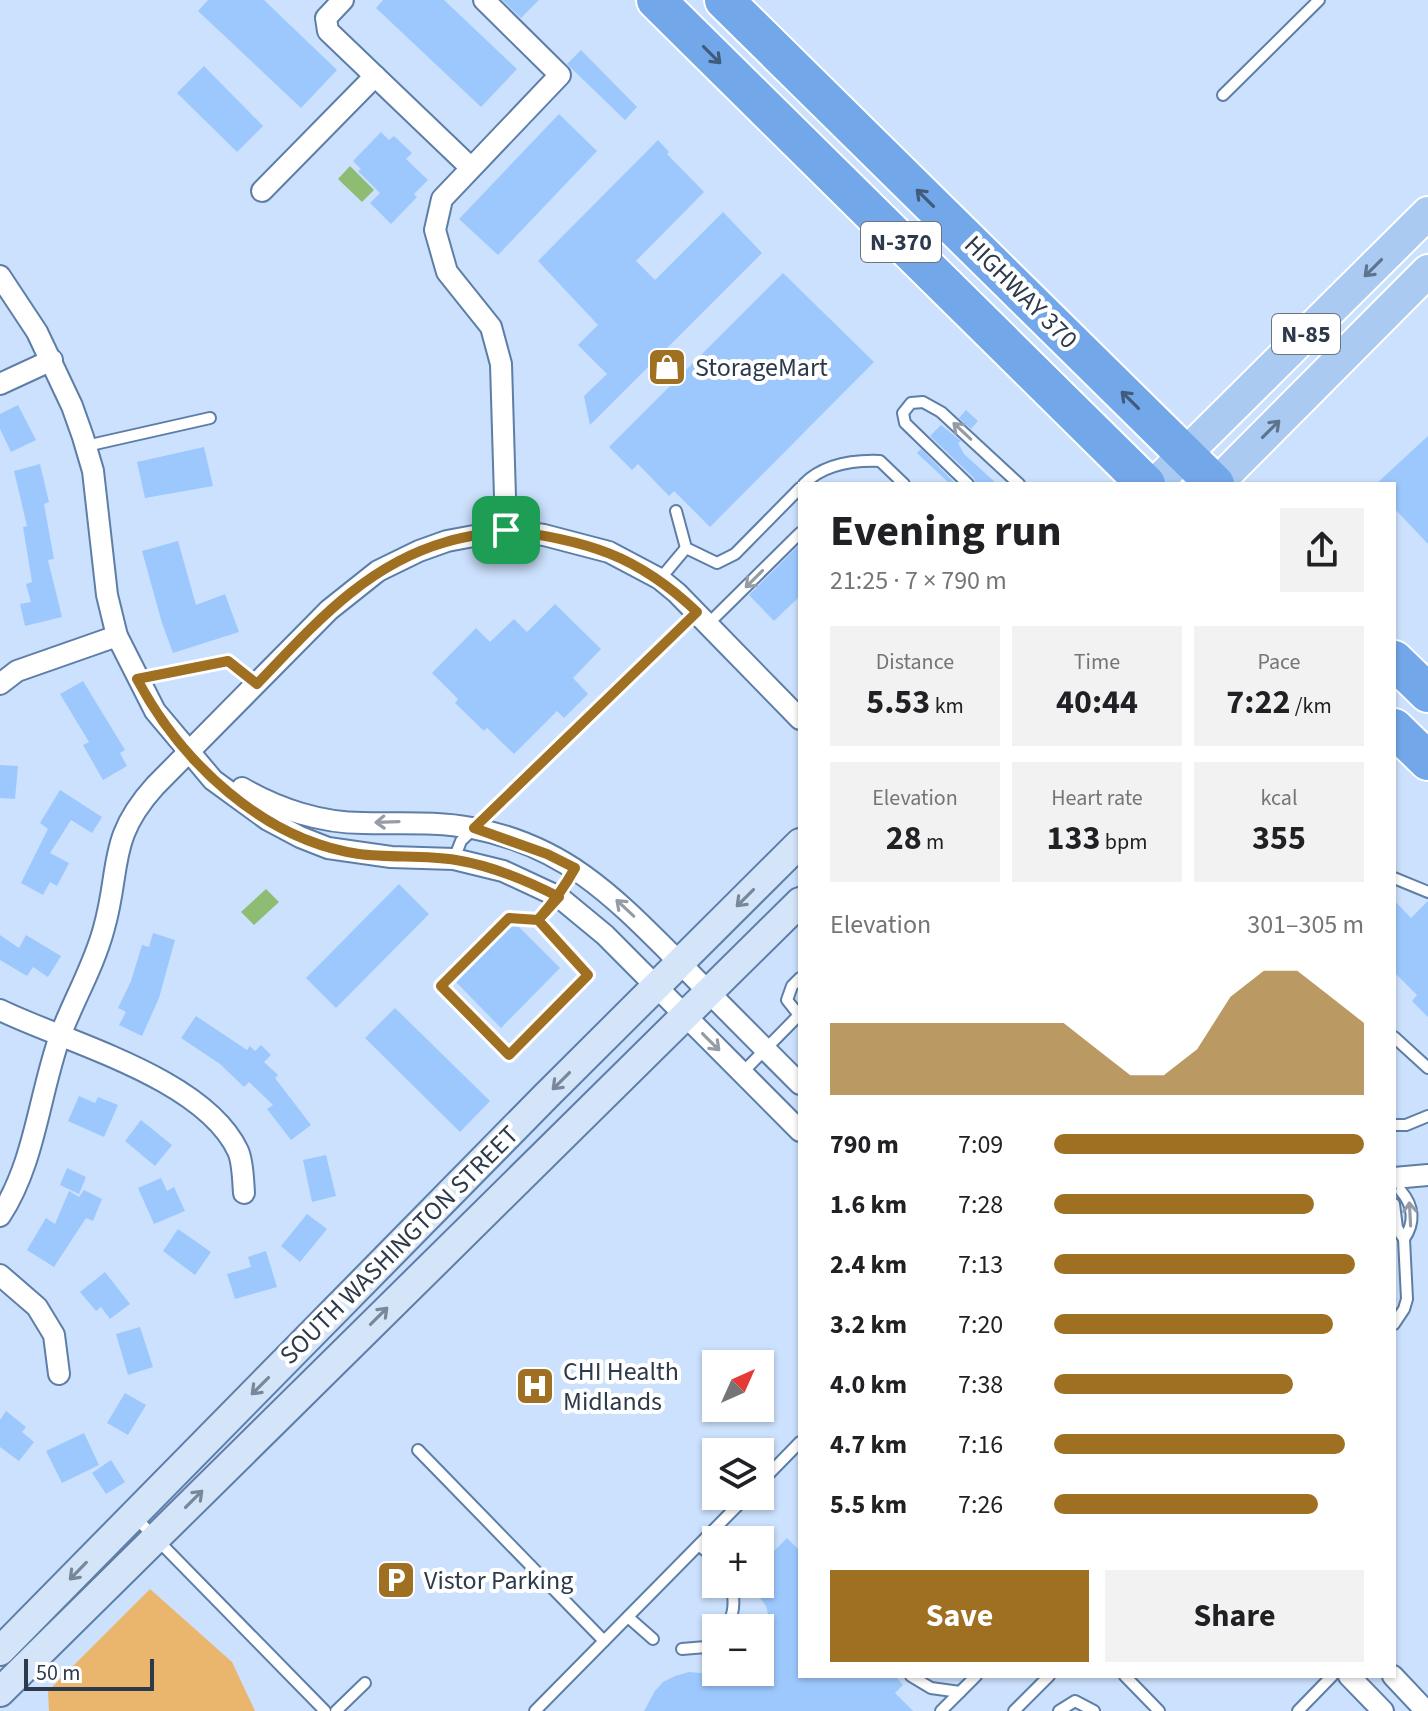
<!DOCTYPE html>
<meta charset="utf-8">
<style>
body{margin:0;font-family:"Source Sans 3",sans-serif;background:#f2f2f2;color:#202124;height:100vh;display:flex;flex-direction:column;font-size:30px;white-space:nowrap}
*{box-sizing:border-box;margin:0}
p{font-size:26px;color:#757577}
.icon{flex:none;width:44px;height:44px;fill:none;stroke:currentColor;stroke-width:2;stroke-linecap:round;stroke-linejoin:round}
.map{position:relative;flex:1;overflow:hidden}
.side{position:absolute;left:798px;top:482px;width:598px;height:1196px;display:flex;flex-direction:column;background:#fff;border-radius:0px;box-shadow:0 2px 6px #0004}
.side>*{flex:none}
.needle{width:52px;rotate:45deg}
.fabs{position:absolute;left:702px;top:1350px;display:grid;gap:16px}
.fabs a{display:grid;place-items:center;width:72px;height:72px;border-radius:0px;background:#fff;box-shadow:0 2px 6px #0004;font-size:40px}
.scale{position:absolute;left:24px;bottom:20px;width:130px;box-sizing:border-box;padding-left:8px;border:4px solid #2c3a4c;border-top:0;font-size:22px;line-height:28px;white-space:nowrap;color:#2c3a4c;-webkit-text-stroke:6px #fff;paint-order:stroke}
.pin{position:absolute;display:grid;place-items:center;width:68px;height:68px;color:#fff;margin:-34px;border-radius:16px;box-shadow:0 4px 12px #0006}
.round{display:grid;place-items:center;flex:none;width:84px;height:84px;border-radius:0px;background:#f2f2f2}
.summary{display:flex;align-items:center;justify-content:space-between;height:136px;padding:0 32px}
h1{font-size:44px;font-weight:700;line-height:60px}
.figures{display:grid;grid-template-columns:repeat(3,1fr);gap:12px;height:136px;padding:8px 32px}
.figures div{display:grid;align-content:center;border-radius:0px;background:#f2f2f2;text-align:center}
.figures b{font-size:34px;font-weight:700}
.figures small{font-size:22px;font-weight:400}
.figures p{font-size:22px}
.chart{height:224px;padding:16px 32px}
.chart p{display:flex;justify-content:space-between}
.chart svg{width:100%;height:144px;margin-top:8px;fill:#9f6f22;opacity:.7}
.primary-button{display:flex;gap:16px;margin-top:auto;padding:16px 32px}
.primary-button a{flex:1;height:92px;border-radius:0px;background:#9f6f22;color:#fff;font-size:32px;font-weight:700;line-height:92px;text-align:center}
.primary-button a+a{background:#f2f2f2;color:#202124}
ul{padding:0 32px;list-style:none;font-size:26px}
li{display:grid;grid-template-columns:128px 96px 1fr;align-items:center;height:60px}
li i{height:20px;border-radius:10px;background:#9f6f22}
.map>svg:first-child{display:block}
</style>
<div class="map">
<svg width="1428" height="1711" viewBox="0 0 1428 1711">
<rect width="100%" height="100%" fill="#cce1fd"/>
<polygon fill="#eab66d" points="150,1589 232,1662 255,1711 49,1711 48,1691"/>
<g fill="#8dbc72">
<polygon points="350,166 374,190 362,202 338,179"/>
<polygon points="266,889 279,902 254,925 241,912"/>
</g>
<g fill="#9dc8fe">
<polygon points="208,0 264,0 337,70 301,108 198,11"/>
<polygon points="383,0 444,0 517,69 481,107 376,8"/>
<polygon points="502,0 539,0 521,18"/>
<polygon points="581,50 637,107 625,120 567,64"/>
<polygon points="204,66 263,126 237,152 177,93"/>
<polygon points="559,114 597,151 498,255 459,219"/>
<polygon points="381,132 389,140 394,136 412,153 406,159 428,180 414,194 417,197 391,224 370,203 380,193 358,171 361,169 353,161"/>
<polygon points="658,140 669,152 667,154 704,192 636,261 655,280 723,212 762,253 590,425 584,396 607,374 578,345 598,325 538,261"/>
<polygon points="783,273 874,362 710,527 674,491 669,496 638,464 632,470 609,447"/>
<polygon points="18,405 36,440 11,452 0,429 0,414"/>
<polygon points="966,410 978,421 971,429 959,418"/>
<polygon points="941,425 961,441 958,443 964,454 997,484 976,484 974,478 930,436"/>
<polygon points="1428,436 1428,544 1394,508 1394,484 1376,484"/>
<polygon points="204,447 213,486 145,498 137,462"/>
<polygon points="921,449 956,484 950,484 917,453"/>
<polygon points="40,464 49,502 44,504 54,559 48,560 62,617 25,626 20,604 31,602 26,584 32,582 23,527 27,526 14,471"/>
<polygon points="178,541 196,605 225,594 239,632 173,653 162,623 142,551"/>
<polygon points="800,544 800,596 774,621 749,595"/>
<polygon points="555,604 601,649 573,678 588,694 564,718 557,711 514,754 487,728 484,731 455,703 458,699 432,673 476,628 490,642 514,619 527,632"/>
<polygon points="83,681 125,750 120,753 127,766 103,780 83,745 89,742 60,694"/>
<polygon points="0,765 18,766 15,799 0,798"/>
<polygon points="60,790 102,817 92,833 71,820 50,853 69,863 57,886 50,882 43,895 21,883 48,829 40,823"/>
<polygon points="399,884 429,914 336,1008 306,978"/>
<polygon points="1394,900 1411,918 1428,901 1428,1017 1412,1001 1417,995 1394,972"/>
<polygon points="512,926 519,927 560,968 501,1028 456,982"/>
<polygon points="153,933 175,940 159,998 142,1036 119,1025 126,1012 118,1008 131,981 142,945 149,947"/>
<polygon points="0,935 19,948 26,935 61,956 48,977 33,967 27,976 0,960"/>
<polygon points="395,1008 490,1101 460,1132 365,1038"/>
<polygon points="196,1016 247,1050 250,1046 255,1051 261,1045 271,1055 264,1062 278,1075 275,1078 311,1125 291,1140 267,1109 273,1105 249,1082 244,1087 220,1064 181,1038"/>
<polygon points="79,1096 95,1103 98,1097 118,1105 104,1137 68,1121"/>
<polygon points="141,1120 172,1145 155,1166 125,1141"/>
<polygon points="326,1155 336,1196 312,1202 303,1160"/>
<polygon points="67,1168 86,1177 79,1194 60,1185"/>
<polygon points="161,1178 167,1191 174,1187 185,1211 154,1224 138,1188"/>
<polygon points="84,1190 102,1199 93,1221 86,1218 54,1267 27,1250 46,1218 55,1224 69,1191 79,1197"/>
<polygon points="307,1214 327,1229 300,1262 281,1246"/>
<polygon points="178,1229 211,1252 195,1275 163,1251"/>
<polygon points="266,1251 277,1287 235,1299 227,1274 251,1267 248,1257"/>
<polygon points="105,1272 130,1304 110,1319 101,1307 96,1311 80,1292"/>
<polygon points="140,1327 153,1367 128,1375 116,1334"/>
<polygon points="125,1393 146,1405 128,1435 107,1423"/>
<polygon points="6,1411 26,1427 22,1432 34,1442 19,1461 0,1447 0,1420"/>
<polygon points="84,1433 99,1465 62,1483 46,1451"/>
<polygon points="111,1460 125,1482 106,1494 92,1473"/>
<polygon points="787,1538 800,1551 800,1676 895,1676 903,1685 895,1693 913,1711 644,1711 655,1691 663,1682 675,1676 689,1672 725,1675 760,1672 760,1663 770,1652 772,1629 766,1606 750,1584 760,1584 760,1565"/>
</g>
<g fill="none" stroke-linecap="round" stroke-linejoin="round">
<defs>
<g id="lane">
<polyline points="1223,95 1319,0"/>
<polyline points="86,446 210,418"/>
<path d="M804,484C824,464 853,460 880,461L904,484"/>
<polyline points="968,484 905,423 903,413 911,403 923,402 941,412 1019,484"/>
<polyline points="676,511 686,548 717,563 735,554 800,488"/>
<polyline points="660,579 686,548"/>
<polyline points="708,624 800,533"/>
<polyline points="137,679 228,661 257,684"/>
<polyline points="454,859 461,841 697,612"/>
<polyline points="1394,878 1428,892"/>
<polyline points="538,920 588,975 509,1055 441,986 509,918 538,920 559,897 575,868"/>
<polyline points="1394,1037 1428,1068"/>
<polyline points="742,1073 799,1015 787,1000 792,986 800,978"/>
<polyline points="1394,1125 1406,1125 1428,1116"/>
<path d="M1401,1191C1414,1206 1415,1223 1404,1239"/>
<polyline points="1394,1204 1397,1228 1404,1239 1407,1299 1404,1309 1394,1324"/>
<polyline points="418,1450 604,1641"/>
<polyline points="760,1483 800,1442"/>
<polyline points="134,1516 325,1711"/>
<polyline points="699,1545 716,1560"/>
<polyline points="628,1617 653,1639"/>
<path d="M726,1628C735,1614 735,1600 731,1584"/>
<polyline points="682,1649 706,1647 716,1639"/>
<polyline points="911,1676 931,1688 960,1692"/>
<polyline points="1125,1676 1159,1711"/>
<polyline points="336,1711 365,1683"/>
<polyline points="535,1711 747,1496"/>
<polyline points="941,1711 976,1676"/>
<polyline points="1014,1711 1049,1676"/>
<polyline points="1059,1711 1075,1701 1094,1711"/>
<polyline points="1298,1711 1332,1676"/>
</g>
<g id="street">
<polyline points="343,0 326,18 328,31 470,167"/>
<polyline points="484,0 560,75 442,199 435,230 447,272 491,327 501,364 506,530"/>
<polyline points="262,191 375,76"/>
<polyline points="0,276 37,332 72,406 83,437 93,471 107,595 117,636 155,711 213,780 268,820 300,837 328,848 391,857 454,859 503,871 559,897 605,935 800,1131"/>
<polyline points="0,384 52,360"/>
<polyline points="0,684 17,671 117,636"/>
<path d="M242,788C278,809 321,823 363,823C400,824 435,821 472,828C567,846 616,899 681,964C720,1004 760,1044 800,1084"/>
<path d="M0,1010C68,1043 204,1078 238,1151C243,1162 243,1180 244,1193"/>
<polyline points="1394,1178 1428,1175"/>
<path d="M0,1216C35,1163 39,1095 60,1036C74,999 94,966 104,928C121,868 107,839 155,786L329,610L378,571L419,551L447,541L506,530L544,535L609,552L660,579L677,593L800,719"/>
<polyline points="0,1275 37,1307 54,1335 59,1374"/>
<polyline points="1349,1676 1383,1711"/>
<polyline points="1393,1676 1426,1711"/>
</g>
<g id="secondary">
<polyline points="0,1651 545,1097 800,843"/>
<polyline points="0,1692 800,902"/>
</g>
<g id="primary">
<polyline points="1155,484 1428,213"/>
<polyline points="1216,484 1428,271"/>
</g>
<g id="highway">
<polyline points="656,0 1146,484"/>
<polyline points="724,0 1215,484"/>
<polyline points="1394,660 1428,693"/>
<polyline points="1394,728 1428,761"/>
</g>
</defs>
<use href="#lane" stroke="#5d7ea7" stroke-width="14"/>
<use href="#street" stroke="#5d7ea7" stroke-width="24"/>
<use href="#secondary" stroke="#5d7ea7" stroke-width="32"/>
<use href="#primary" stroke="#fff" stroke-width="36"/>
<use href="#highway" stroke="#fff" stroke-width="42"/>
<use href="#lane" stroke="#fff" stroke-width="10"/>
<use href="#street" stroke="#fff" stroke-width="20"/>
<use href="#secondary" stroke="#d5e5f9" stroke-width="28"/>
<use href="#primary" stroke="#aacaf2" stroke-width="32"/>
<use href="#highway" stroke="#72a7ea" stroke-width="38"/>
</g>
<defs><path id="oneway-shaft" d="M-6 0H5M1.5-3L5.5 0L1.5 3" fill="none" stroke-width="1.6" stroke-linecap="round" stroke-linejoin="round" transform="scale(2)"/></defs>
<g stroke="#415b7b">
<use href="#oneway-shaft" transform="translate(712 55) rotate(45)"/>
<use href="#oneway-shaft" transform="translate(925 198) rotate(-135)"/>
<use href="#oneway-shaft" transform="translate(1130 400) rotate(-135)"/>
</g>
<g stroke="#5e748e">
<use href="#oneway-shaft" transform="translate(1373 268) rotate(135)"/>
<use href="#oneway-shaft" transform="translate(1271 429) rotate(-45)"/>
</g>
<g stroke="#969ca6">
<use href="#oneway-shaft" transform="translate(962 431) rotate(-137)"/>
<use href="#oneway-shaft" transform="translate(754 579) rotate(135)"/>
<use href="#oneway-shaft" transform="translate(387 822) rotate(178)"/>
<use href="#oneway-shaft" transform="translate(625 908) rotate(-137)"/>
<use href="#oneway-shaft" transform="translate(711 1042) rotate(45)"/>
<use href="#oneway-shaft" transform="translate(1410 1214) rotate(-93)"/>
</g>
<g stroke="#78879a">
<use href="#oneway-shaft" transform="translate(745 898) rotate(135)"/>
<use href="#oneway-shaft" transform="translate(561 1081) rotate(135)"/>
<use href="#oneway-shaft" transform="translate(379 1316) rotate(-45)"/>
<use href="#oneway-shaft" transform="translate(260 1386) rotate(135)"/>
<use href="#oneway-shaft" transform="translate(194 1499) rotate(-45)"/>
<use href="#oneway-shaft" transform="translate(78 1571) rotate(134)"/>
</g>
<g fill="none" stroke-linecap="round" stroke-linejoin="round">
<defs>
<path id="route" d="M506,530C486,534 465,536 446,542C365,565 313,626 257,684L228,661L137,679C181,762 263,840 359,854C391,858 424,855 456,860C493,866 526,880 559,897L538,920L509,918L441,986L509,1055L588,975L538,920C553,903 564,888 575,868L547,854L474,828L697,612C636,554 587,541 506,530"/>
</defs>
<use href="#route" stroke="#fff" stroke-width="16"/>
<use href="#route" stroke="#9f6f22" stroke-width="10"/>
</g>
<defs>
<symbol id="shop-square" viewBox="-11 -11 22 22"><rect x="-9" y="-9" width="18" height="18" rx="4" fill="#9f6f22" stroke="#fff"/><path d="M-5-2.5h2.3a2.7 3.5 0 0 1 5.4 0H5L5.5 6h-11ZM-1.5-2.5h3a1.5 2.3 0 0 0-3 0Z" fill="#fff"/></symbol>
<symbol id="hospital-square" viewBox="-11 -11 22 22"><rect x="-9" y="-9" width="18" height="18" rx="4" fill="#9f6f22" stroke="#fff"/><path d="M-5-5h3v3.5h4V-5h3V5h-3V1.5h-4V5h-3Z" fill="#fff"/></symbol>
<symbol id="parking-square" viewBox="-11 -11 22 22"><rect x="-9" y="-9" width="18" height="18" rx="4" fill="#9f6f22" stroke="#fff"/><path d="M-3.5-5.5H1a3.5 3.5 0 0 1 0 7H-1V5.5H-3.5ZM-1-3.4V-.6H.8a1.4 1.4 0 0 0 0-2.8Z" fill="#fff"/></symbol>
</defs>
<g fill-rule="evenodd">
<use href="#shop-square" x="645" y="345" width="44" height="44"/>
<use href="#hospital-square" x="513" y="1364" width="44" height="44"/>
<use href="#parking-square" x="374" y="1558" width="44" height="44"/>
</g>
<g text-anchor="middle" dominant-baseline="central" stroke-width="8" stroke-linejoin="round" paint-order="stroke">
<g fill="#fff" stroke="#6b7582" stroke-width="2">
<rect x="861" y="222" width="80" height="40" rx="6"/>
<rect x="1272" y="314" width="68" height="40" rx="6"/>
</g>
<g font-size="24" font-weight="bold" fill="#2c3a4c">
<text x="901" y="242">N-370</text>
<text x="1306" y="334">N-85</text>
</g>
<g font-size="26" fill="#2c3a4c" stroke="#fff">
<text transform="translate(1021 292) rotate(45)">HIGHWAY 370</text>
<text transform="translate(399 1245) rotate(-45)">SOUTH WASHINGTON STREET</text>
</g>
<g font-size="26" fill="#2c3a4c" stroke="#fff" text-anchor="start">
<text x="695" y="367">StorageMart</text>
<text x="563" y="1371">CHI Health<tspan x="563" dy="30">Midlands</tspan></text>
<text x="424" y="1580">Vistor Parking</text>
</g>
</g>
</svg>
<div class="fabs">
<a><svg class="needle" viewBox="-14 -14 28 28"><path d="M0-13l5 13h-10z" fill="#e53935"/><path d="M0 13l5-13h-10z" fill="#757577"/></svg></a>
<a><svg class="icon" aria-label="layers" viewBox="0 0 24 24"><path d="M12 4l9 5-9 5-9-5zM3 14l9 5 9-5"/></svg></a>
<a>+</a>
<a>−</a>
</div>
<div class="scale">50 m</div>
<div class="pin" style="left:506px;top:530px;background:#1e9e55"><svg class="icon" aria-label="arrive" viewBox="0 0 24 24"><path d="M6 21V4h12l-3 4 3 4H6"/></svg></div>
<section class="side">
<div class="summary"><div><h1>Evening run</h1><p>21:25 · 7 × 790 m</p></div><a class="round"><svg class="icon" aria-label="share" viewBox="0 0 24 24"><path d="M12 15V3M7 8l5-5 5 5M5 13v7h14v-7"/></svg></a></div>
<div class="figures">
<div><p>Distance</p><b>5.53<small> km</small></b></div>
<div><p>Time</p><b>40:44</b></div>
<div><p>Pace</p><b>7:22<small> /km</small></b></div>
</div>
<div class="figures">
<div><p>Elevation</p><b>28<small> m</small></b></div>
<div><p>Heart rate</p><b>133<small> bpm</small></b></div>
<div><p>kcal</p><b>355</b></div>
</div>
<div class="chart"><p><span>Elevation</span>301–305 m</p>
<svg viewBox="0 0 160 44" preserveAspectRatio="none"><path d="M0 44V22L10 22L20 22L30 22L40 22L50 22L60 22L70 22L80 30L90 38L100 38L110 30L120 14L130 6L140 6L150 14L160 22V44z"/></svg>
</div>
<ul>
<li><b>790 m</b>7:09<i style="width:100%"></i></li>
<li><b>1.6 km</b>7:28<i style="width:84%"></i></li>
<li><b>2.4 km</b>7:13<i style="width:97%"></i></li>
<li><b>3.2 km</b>7:20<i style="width:90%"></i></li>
<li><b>4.0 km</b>7:38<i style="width:77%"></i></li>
<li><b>4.7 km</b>7:16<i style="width:94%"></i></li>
<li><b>5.5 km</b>7:26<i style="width:85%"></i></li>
</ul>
<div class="primary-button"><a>Save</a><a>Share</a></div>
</section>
</div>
